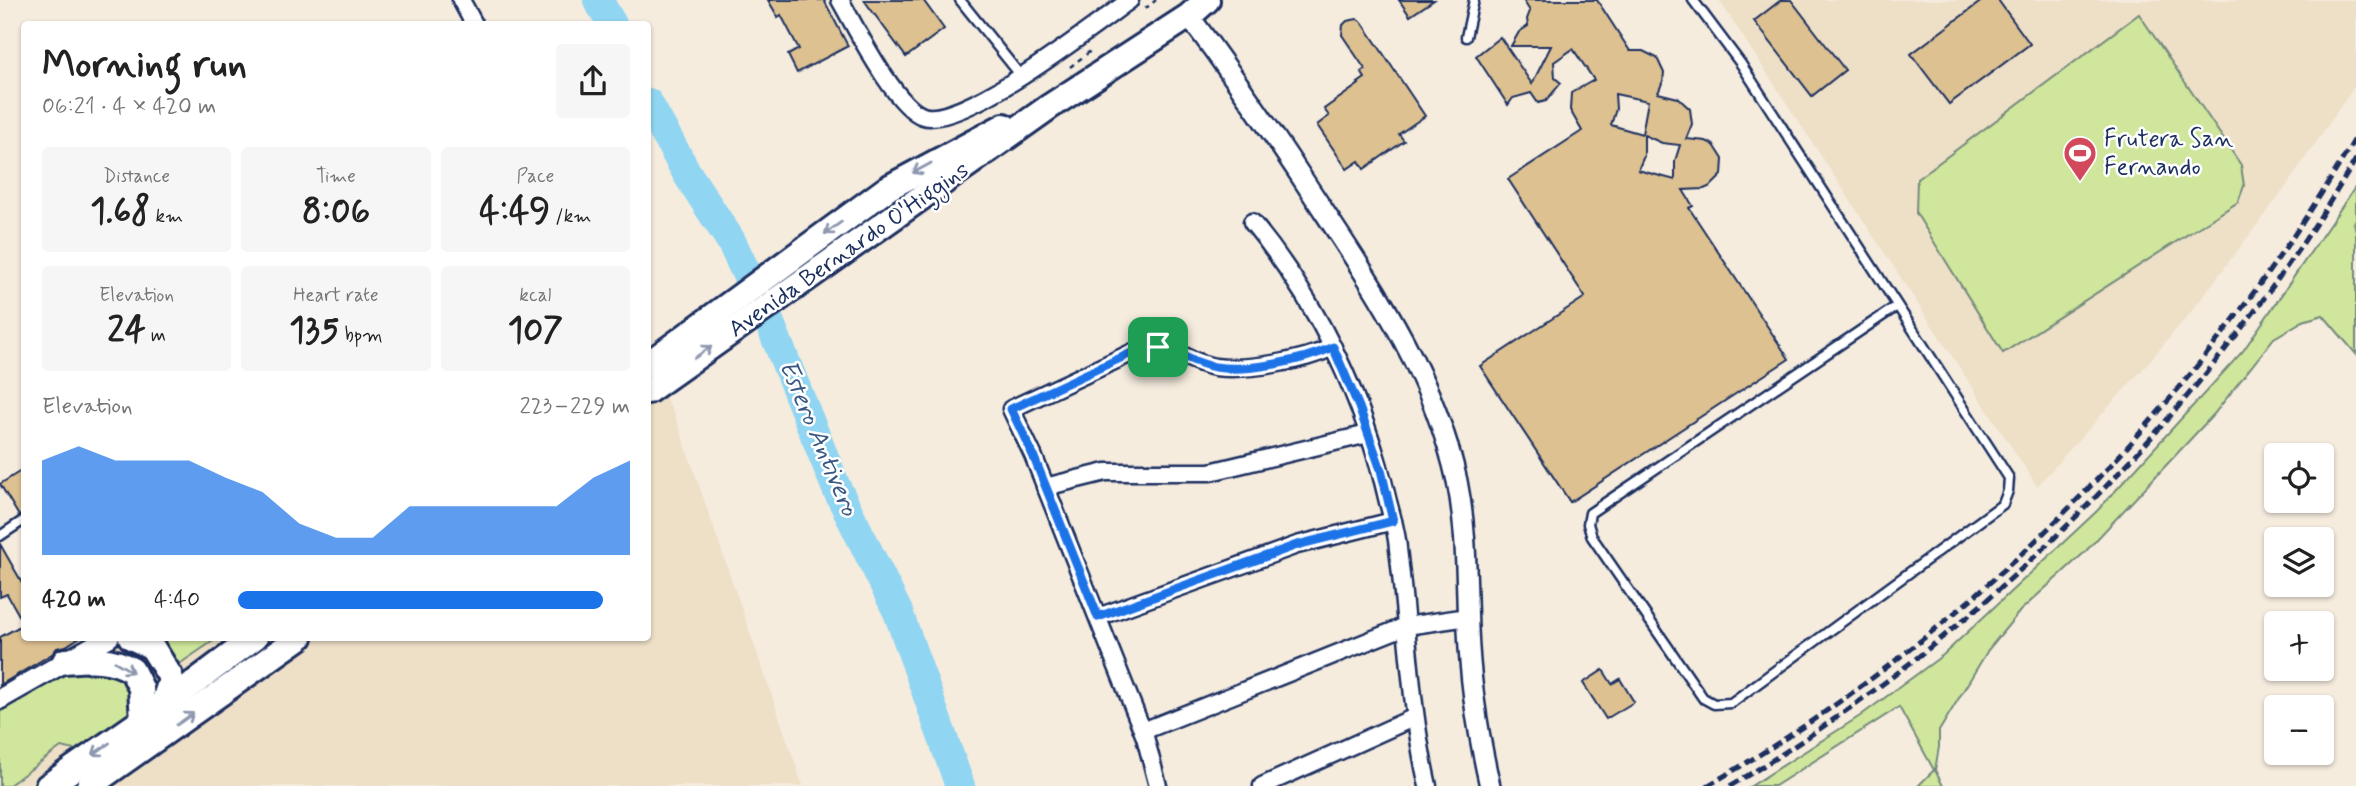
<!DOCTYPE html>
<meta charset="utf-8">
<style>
body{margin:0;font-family:Mynerve,sans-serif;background:#f6f6f6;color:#222;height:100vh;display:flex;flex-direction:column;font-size:26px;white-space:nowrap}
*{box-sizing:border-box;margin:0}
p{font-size:23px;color:#767676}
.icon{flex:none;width:38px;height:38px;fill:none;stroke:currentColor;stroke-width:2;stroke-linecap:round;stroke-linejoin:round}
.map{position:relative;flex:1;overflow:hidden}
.drawer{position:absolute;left:21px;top:21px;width:630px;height:620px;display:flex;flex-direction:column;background:#fff;border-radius:7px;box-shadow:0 2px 5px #0004}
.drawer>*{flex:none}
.buttons{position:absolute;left:2264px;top:443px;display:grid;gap:14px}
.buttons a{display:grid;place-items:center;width:70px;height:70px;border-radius:7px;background:#fff;box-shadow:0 2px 5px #0004;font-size:35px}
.pin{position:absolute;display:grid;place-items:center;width:60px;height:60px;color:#fff;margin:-30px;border-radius:14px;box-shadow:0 4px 10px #0006}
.round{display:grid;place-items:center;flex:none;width:74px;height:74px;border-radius:7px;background:#f6f6f6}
.overview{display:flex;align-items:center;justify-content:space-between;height:119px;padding:0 21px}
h1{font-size:38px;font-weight:700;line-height:52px}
.metrics{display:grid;grid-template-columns:repeat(3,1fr);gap:10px;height:119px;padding:7px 21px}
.metrics div{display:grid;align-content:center;border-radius:7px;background:#f6f6f6;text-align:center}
.metrics b{font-size:35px;font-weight:700}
.metrics small{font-size:19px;font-weight:400}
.metrics p{font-size:19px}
.chart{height:196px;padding:14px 21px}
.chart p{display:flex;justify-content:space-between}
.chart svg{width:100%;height:126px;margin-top:7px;fill:#1a73e8;opacity:.7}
ul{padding:0 21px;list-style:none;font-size:23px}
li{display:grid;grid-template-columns:112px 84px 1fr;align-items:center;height:52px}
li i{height:18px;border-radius:9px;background:#1a73e8}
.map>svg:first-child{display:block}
</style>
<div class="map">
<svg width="2356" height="786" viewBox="0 0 2356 786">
<rect width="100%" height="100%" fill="#f5ecde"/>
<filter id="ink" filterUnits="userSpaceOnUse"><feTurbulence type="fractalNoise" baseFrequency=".0143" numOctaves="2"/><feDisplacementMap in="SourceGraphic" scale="14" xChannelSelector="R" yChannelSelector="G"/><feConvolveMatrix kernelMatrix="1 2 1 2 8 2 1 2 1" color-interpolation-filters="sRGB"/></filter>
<g filter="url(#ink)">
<g fill="#eedfc7">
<polygon points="1719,0 2356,0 2356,84 2285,188 2191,312 2141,371 2037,486"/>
<polygon points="648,366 674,413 803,786 0,786 0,703 112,637 648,637"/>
</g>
<g fill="#cfe69c" stroke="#758a7d" stroke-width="2">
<polygon points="2139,14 2241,165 2244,186 2238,202 2003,353 1916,213 1917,179"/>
<polygon points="2356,186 2356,219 2354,223 2356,231 2356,354 2323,315 2303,321 2274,338 2214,414 2085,552 2020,611 1988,650 1939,731 1939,747 1935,770 1943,786 1918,786 1934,770 1899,707 1775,786 1751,786 1860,716 1943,655 2097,511 2243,351"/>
<polygon points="145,637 219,637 172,669"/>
<polygon points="73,668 124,671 135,704 123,724 79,751 61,747 8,786 0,786 0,712"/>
</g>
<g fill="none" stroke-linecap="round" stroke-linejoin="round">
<g stroke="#90d5f2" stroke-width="30">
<polyline points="598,0 612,24"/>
<polyline points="648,103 688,175 731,241 769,321 836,487 898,612 960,786"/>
</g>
</g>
<g fill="#ddc191" stroke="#1b2f5e" stroke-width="2" fill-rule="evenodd">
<polygon points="768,0 824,0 848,46 797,73 788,55 799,49 781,15 778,17"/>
<polygon points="864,0 923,0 944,29 906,57"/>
<polygon points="1399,0 1434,0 1410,16"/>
<path d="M1523,0H1597L1630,51H1643L1657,58L1664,73L1663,81L1658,93L1678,98L1690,109L1692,124L1686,139L1706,141L1714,145L1723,159L1722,175L1711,186L1704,189L1683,190L1693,206L1689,208L1789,359L1570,502L1480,366L1585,297L1508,179L1582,131L1570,110L1571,93L1594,80L1573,49L1554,62L1555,78L1561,83L1546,101L1538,103L1531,93L1513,98L1508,105L1476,56L1500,37L1532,84L1551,46H1511L1519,32L1528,26L1527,19L1530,11ZM1615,94L1648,101L1642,134L1611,125L1616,109ZM1644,135L1662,143L1680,145L1675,161V180L1638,170L1644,156Z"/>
<polygon points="1781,0 1791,0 1845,70 1812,96 1754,21"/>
<polygon points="1983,0 1998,0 2030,44 1949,104 1911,54"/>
<polygon points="1357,19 1362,22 1425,116 1399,134 1404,141 1364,169 1359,161 1347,169 1317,125 1329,116 1324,109 1359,84 1358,83 1365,78 1361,72 1365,69 1342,35 1343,25 1347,21"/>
<polygon points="24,469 24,514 19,516 0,484"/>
<polygon points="0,544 24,586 24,637 80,637 66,646 57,648 52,654 0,685 0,637 24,624 7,594 0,597"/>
<polygon points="1603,670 1612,684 1620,679 1634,702 1606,719 1583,683"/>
</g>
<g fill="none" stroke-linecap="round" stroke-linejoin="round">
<defs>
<g id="service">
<polyline points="960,0 1021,76"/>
<polyline points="1693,0 1741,64 2009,478 2008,491 2003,504 1731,703 1714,704 1703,698 1592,537 1588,524 1590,513 1897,306"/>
<polyline points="1466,37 1474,0"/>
<polyline points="0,536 24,520"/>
</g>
<g id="minor">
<polyline points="461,0 474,24"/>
<path d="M840,0C855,26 895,107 923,116C962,129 1095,25 1130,0"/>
<path d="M1252,222C1318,302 1365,401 1388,502C1392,517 1397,533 1398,549C1408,628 1410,708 1428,786"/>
<polyline points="1045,487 1106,472 1210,472 1368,434"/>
<polyline points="1098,617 1297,545 1393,521"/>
<polyline points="1143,731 1406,626 1468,617"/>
<path d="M1158,786L1145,737L1033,455L1011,409L1142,348C1177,345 1186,362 1215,367C1248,371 1303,361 1333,347"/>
<polyline points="1262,786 1415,717"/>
</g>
<g id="tertiary">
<path d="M1189,16C1235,78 1279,142 1321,207C1379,295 1434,377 1457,481C1467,530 1466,579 1468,629C1470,682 1478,734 1490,786"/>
<polyline points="0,699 109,637"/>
</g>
<g id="primary">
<polyline points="648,364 888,188 1004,126"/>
<polyline points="648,391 1049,107 1189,16 1207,0"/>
<polyline points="131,637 152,647 170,676 171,680 161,710"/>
<path d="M65,661C90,659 110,657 132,670L141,688L143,720"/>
<polyline points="48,786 163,706 255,637"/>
<polyline points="89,786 300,637"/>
</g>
</defs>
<use href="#service" stroke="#1b2f5e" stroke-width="13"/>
<use href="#minor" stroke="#1b2f5e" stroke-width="21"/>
<use href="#tertiary" stroke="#1b2f5e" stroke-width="24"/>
<use href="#primary" stroke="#1b2f5e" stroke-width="30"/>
<g stroke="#1b2f5e" stroke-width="2.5" stroke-dasharray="5 5" stroke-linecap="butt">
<polyline points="1145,9 1156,0"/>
<polyline points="1070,67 1093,49"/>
</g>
<use href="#service" stroke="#fff" stroke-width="8"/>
<use href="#minor" stroke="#fff" stroke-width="16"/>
<use href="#tertiary" stroke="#fff" stroke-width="19"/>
<use href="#primary" stroke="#fff" stroke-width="24"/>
<g stroke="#1b2f5e" stroke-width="5" stroke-dasharray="10 5" stroke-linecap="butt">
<path d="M1707,786C1975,633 2200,402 2356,137"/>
<path d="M1730,786C1982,637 2207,411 2356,159"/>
</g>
</g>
<defs><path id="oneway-shaft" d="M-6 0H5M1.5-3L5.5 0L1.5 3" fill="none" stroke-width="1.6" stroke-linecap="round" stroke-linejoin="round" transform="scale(1.75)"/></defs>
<g stroke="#8d97ae">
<use href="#oneway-shaft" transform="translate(922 168) rotate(151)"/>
<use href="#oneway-shaft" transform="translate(833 228) rotate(144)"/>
<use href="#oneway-shaft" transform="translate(703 352) rotate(-35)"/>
<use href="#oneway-shaft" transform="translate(124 667) rotate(30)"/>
<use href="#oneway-shaft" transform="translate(185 719) rotate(-35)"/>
<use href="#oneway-shaft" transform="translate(101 749) rotate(145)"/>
</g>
</g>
<g fill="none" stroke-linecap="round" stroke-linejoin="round" filter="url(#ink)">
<defs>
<path id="route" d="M1158,347C1177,351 1195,364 1215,367C1247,372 1303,361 1333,347L1359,407L1381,470L1393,521L1297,545L1098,617L1033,455L1011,409L1142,348Z"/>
</defs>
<use href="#route" stroke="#fff" stroke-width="14"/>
<use href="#route" stroke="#1a73e8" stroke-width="9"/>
</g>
<defs>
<symbol id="stadium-pin" viewBox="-11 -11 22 30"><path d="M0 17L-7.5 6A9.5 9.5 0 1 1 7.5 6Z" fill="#d1495b" stroke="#fff"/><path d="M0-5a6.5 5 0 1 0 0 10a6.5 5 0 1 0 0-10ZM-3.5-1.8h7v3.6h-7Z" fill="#fff"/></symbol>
</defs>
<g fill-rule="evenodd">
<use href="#stadium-pin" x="2061" y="134" width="38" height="52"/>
</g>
<g text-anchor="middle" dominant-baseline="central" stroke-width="5" stroke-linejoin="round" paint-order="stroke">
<g font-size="24" fill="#1b2f5e" stroke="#fff" text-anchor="start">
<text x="2104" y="139">Frutera San<tspan x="2104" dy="28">Fernando</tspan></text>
</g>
<g font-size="24" fill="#1b2f5e" stroke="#fff">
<text transform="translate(849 250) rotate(-35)">Avenida Bernardo O'Higgins</text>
</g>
<g font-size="26" font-style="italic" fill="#385883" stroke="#fff">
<text transform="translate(818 438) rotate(67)">Estero Antivero</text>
</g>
</g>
</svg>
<div class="buttons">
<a><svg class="icon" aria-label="locate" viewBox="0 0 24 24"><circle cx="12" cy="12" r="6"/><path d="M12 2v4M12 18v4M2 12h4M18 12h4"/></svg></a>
<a><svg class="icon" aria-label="layers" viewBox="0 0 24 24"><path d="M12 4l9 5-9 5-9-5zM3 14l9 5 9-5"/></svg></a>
<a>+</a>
<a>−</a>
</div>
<div class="pin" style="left:1158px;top:347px;background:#1e9e55"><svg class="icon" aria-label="arrive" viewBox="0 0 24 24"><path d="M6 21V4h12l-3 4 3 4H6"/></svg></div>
<section class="drawer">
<div class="overview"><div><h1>Morning run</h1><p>06:21 · 4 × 420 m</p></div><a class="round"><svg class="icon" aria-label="share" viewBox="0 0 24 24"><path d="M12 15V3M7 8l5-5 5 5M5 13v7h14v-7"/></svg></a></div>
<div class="metrics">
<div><p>Distance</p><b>1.68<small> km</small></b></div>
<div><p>Time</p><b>8:06</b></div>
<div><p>Pace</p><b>4:49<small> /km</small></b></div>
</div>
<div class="metrics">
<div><p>Elevation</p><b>24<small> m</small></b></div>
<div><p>Heart rate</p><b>135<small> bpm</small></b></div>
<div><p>kcal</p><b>107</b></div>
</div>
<div class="chart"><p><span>Elevation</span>223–229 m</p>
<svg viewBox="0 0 160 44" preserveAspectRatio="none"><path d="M0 44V11L10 6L20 11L30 11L40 11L50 17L60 22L70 33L80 38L90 38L100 27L110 27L120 27L130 27L140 27L150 17L160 11V44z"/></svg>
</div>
<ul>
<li><b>420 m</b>4:40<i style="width:93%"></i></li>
</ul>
</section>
</div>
